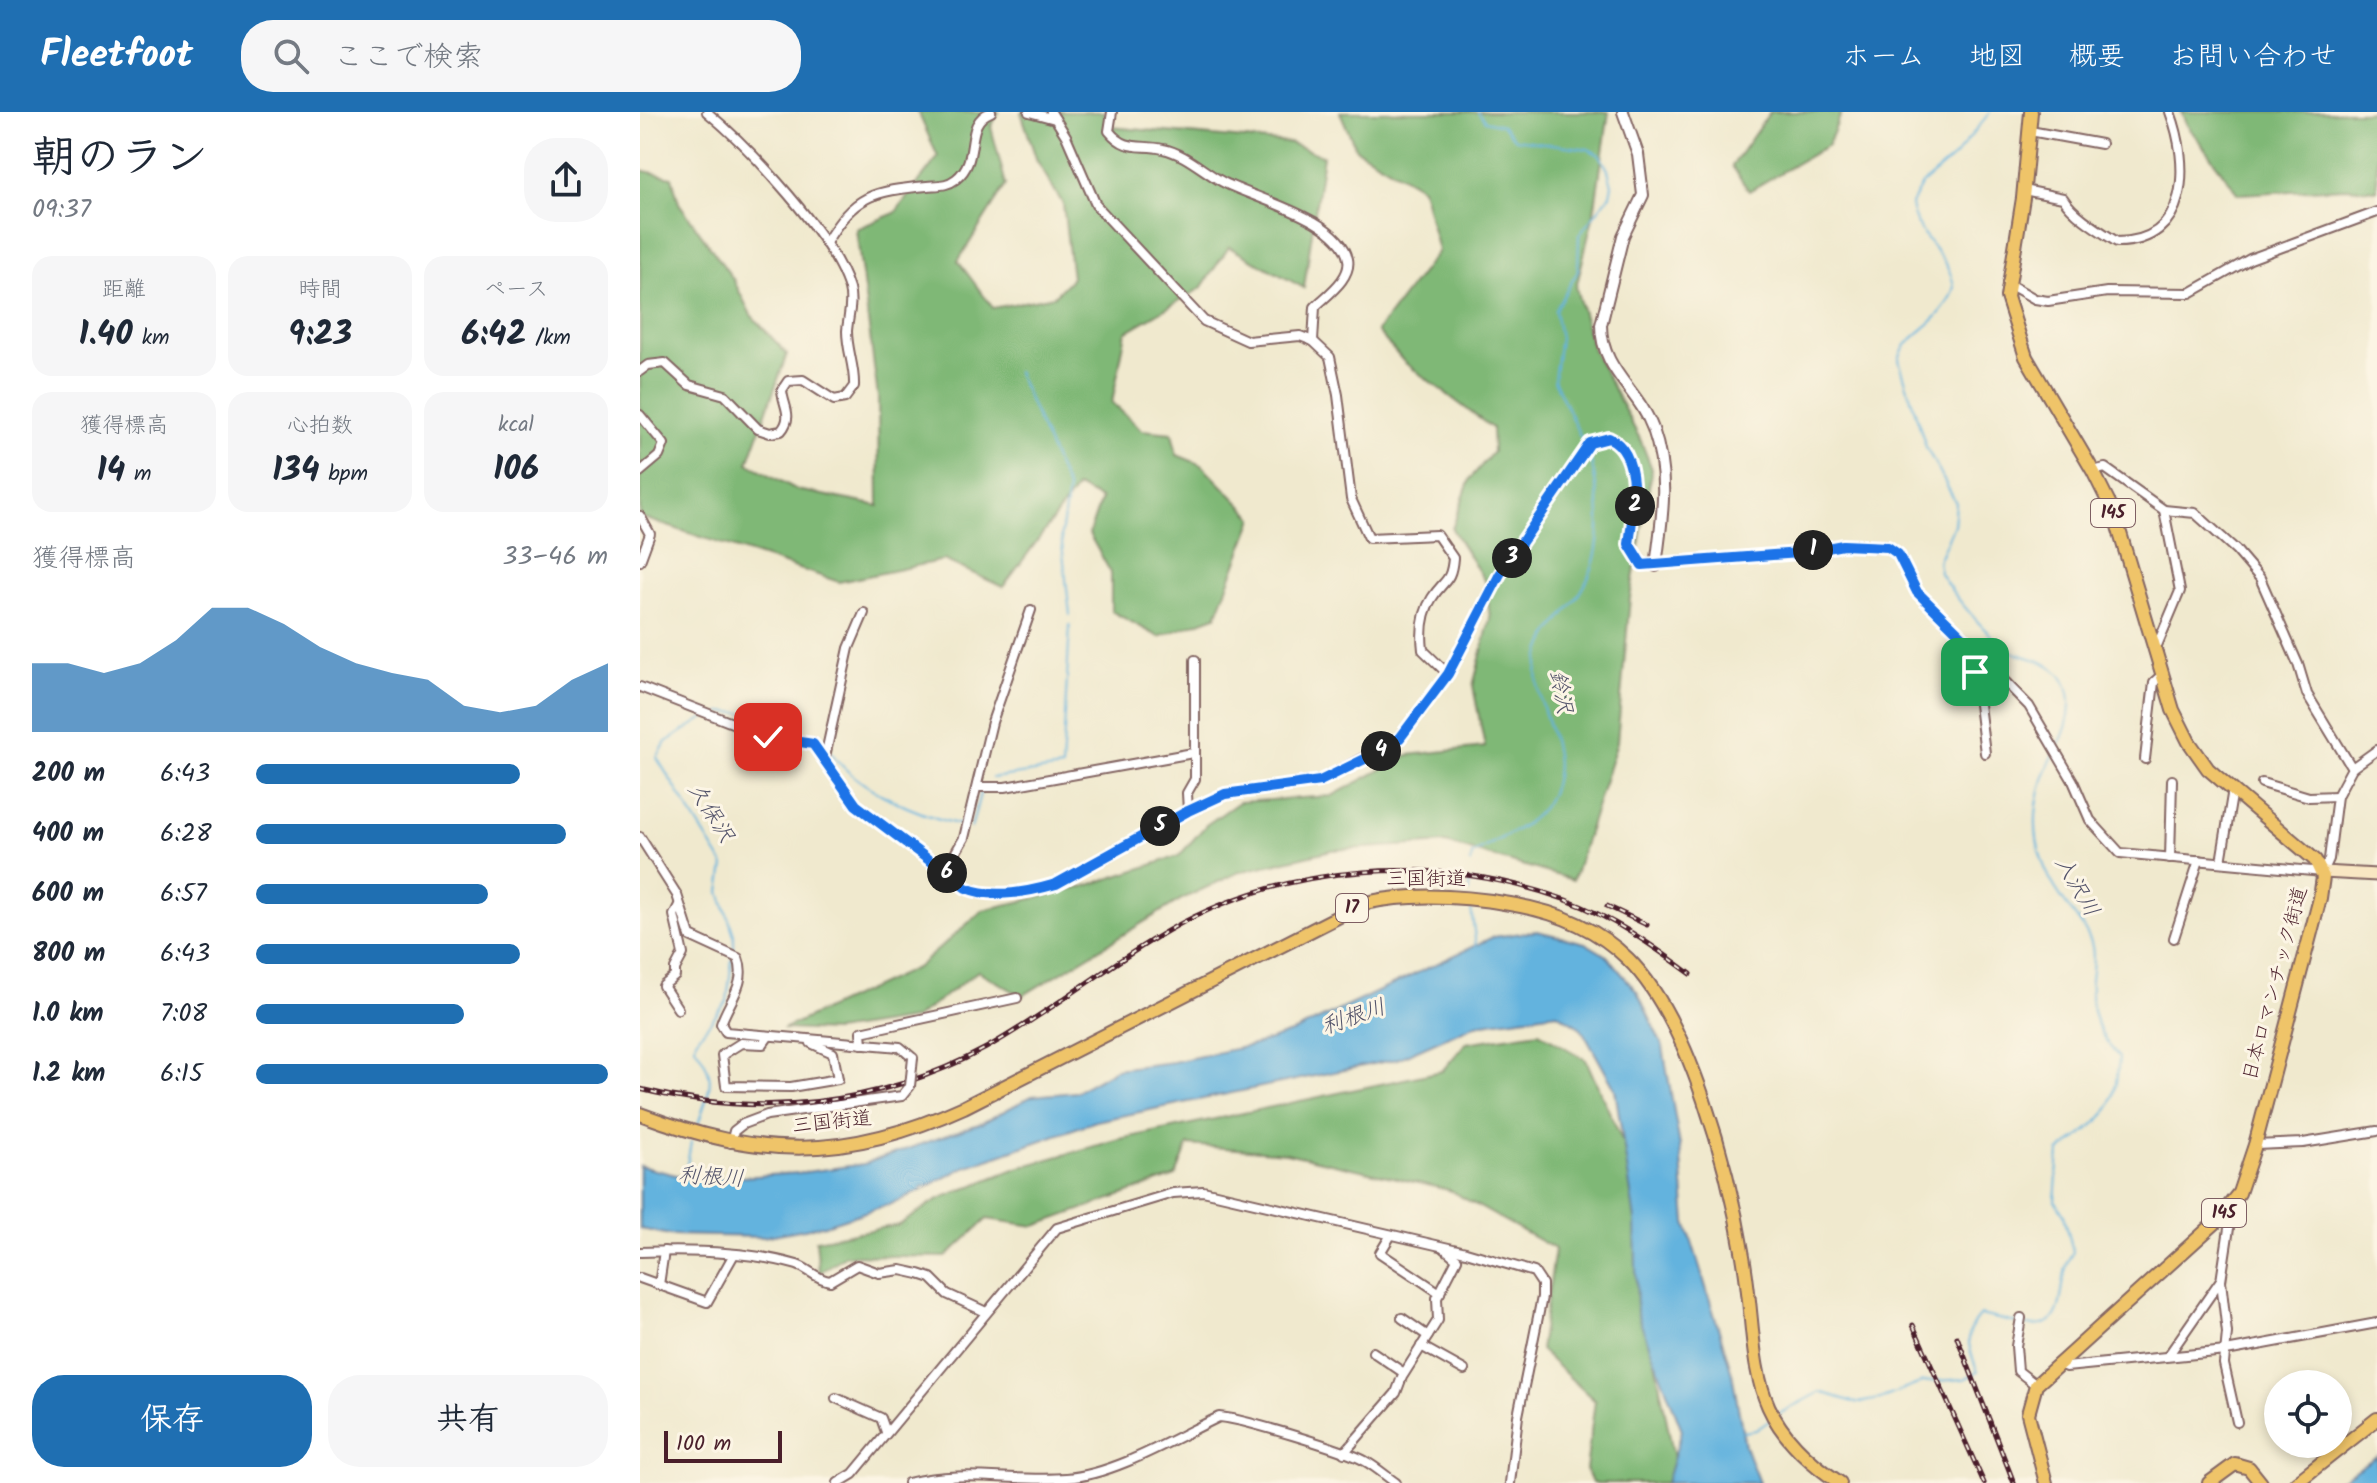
<!DOCTYPE html>
<html lang="ja">
<meta charset="utf-8">
<style>
body{margin:0;font-family:Kalam,"Klee One",sans-serif;background:#f6f6f7;color:#1f2937;height:100vh;display:flex;flex-direction:column;font-size:30px;white-space:nowrap}
*{box-sizing:border-box;margin:0}
p{font-size:26px;color:#747a83}
.icon{flex:none;width:44px;height:44px;fill:none;stroke:currentColor;stroke-width:2;stroke-linecap:round;stroke-linejoin:round}
.map{position:relative;flex:1;overflow:hidden}
.sheet{display:flex;flex-direction:column;background:#fff;width:640px}
.sheet>*{flex:none}
.fabs{position:absolute;left:1624px;top:1258px;display:grid;gap:16px}
.fabs a{display:grid;place-items:center;width:88px;height:88px;border-radius:50%;background:#fff;box-shadow:0 4px 12px #0003;font-size:40px}
.scale{position:absolute;left:24px;bottom:20px;width:118px;box-sizing:border-box;padding-left:8px;border:4px solid #4a1f2b;border-top:0;font-size:22px;line-height:28px;white-space:nowrap;color:#4a1f2b;-webkit-text-stroke:6px #fcf5e5;paint-order:stroke}
.pin{position:absolute;display:grid;place-items:center;width:68px;height:68px;color:#fff;margin:-34px;border-radius:16px;box-shadow:0 4px 12px #0006}
.km{position:absolute;width:40px;height:40px;margin:-20px;border-radius:50%;background:#222;color:#fff;font-size:22px;line-height:40px;text-align:center}
.round{display:grid;place-items:center;flex:none;width:84px;height:84px;border-radius:32px;background:#f6f6f7}
.summary{display:flex;align-items:center;justify-content:space-between;height:136px;padding:0 32px}
h1{font-size:44px;font-weight:600;line-height:60px}
.stats{display:grid;grid-template-columns:repeat(3,1fr);gap:12px;height:136px;padding:8px 32px}
.stats div{display:grid;align-content:center;border-radius:20px;background:#f6f6f7;text-align:center}
.stats b{font-size:34px;font-weight:600}
.stats small{font-size:22px;font-weight:400}
.stats p{font-size:22px}
.chart{height:224px;padding:16px 32px}
.chart p{display:flex;justify-content:space-between}
.chart svg{width:100%;height:144px;margin-top:8px;fill:#1f6fb2;opacity:.7}
.button{display:flex;gap:16px;margin-top:auto;padding:16px 32px}
.button a{flex:1;height:92px;border-radius:32px;background:#1f6fb2;color:#fff;font-size:32px;font-weight:600;line-height:92px;text-align:center}
.button a+a{background:#f6f6f7;color:#1f2937}
ul{padding:0 32px;list-style:none;font-size:26px}
li{display:grid;grid-template-columns:128px 96px 1fr;align-items:center;height:60px}
li i{height:20px;border-radius:10px;background:#1f6fb2}
header{display:flex;align-items:center;gap:48px;box-sizing:border-box;height:112px;padding:0 40px;background:#1f6fb2;color:#fff}
header strong{font-size:38px}
nav{display:flex;gap:44px;margin-inline-start:auto;font-size:28px}
.search{width:560px;height:72px;background:#f6f6f7;display:flex;align-items:center;gap:20px;box-sizing:border-box;padding:0 28px;border-radius:32px;color:#747a83;font-size:30px}
main{display:flex;flex:1;min-height:0}
.map>svg:first-child{display:block}
</style>
<header>
<strong>Fleetfoot</strong>
<div class="search"><svg class="icon" aria-label="search" viewBox="0 0 24 24"><circle cx="10" cy="10" r="6"/><path d="M15 15l6 6"/></svg>ここで検索</div>
<nav><a>ホーム</a><a>地図</a><a>概要</a><a>お問い合わせ</a></nav>
</header>
<main>
<section class="sheet">
<div class="summary"><div><h1>朝のラン</h1><p>09:37</p></div><a class="round"><svg class="icon" aria-label="share" viewBox="0 0 24 24"><path d="M12 15V3M7 8l5-5 5 5M5 13v7h14v-7"/></svg></a></div>
<div class="stats">
<div><p>距離</p><b>1.40<small> km</small></b></div>
<div><p>時間</p><b>9:23</b></div>
<div><p>ペース</p><b>6:42<small> /km</small></b></div>
</div>
<div class="stats">
<div><p>獲得標高</p><b>14<small> m</small></b></div>
<div><p>心拍数</p><b>134<small> bpm</small></b></div>
<div><p>kcal</p><b>106</b></div>
</div>
<div class="chart"><p><span>獲得標高</span>33–46 m</p>
<svg viewBox="0 0 160 44" preserveAspectRatio="none"><path d="M0 44V23L10 23L20 26L30 23L40 16L50 6L60 6L70 11L80 18L90 23L100 26L110 28L120 36L130 38L140 36L150 28L160 23V44z"/></svg>
</div>
<ul>
<li><b>200 m</b>6:43<i style="width:75%"></i></li>
<li><b>400 m</b>6:28<i style="width:88%"></i></li>
<li><b>600 m</b>6:57<i style="width:66%"></i></li>
<li><b>800 m</b>6:43<i style="width:75%"></i></li>
<li><b>1.0 km</b>7:08<i style="width:59%"></i></li>
<li><b>1.2 km</b>6:15<i style="width:100%"></i></li>
</ul>
<div class="button"><a>保存</a><a>共有</a></div>
</section>
<div class="map">
<svg width="1737" height="1371" viewBox="0 0 1737 1371">
<rect width="100%" height="100%" fill="#fcf5e5"/>
<filter id="ink" filterUnits="userSpaceOnUse"><feTurbulence type="fractalNoise" baseFrequency=".0125" numOctaves="2"/><feDisplacementMap in="SourceGraphic" scale="16" xChannelSelector="R" yChannelSelector="G"/><feConvolveMatrix kernelMatrix="1 2 1 2 8 2 1 2 1" color-interpolation-filters="sRGB"/></filter>
<filter id="wash" filterUnits="userSpaceOnUse"><feTurbulence type="fractalNoise" baseFrequency=".006" numOctaves="4" result="noise"/><feDisplacementMap in="SourceGraphic" scale="32" xChannelSelector="R" yChannelSelector="G"/><feGaussianBlur stdDeviation="1.8" result="paint"/><feColorMatrix in="noise" values="0 0 0 0 0 0 0 0 0 0 0 0 0 0 0 0 0 1.4 0 .05"/><feComposite in="paint" operator="in"/></filter>
<g filter="url(#wash)">
<rect width="100%" height="100%" fill="#f0e9ce"/>
<g fill="#7fb876" stroke="#646c50" stroke-width="2">
<polygon points="278,0 359,0 351,15 366,73 318,149 353,196 414,184 432,166 423,92 397,49 381,0 464,0 470,15 650,31 683,44 664,176 589,135 561,176 486,220 472,291 502,318 532,321 537,343 562,353 614,406 576,504 519,525 471,499 471,461 449,422 461,387 437,375 363,475 304,448 199,470 0,405 0,58 32,65 39,91 93,167 111,203 147,242 108,351 157,378 239,394 238,285 216,117 255,101 298,45"/>
<polygon points="700,0 969,0 954,101 936,176 953,238 1000,327 1012,357 990,486 977,630 933,768 806,731 692,738 599,760 542,787 382,884 338,859 274,907 195,919 143,917 278,855 343,798 440,776 539,744 566,713 599,690 692,684 768,643 845,635 833,574 850,507 846,471 812,417 830,367 853,340 852,316 764,250 737,219 798,139 782,76 716,37"/>
<polygon points="1130,0 1202,0 1188,33 1109,79 1092,54"/>
<polygon points="1541,0 1737,0 1737,78 1705,76 1599,82 1547,13"/>
<polygon points="899,920 946,948 1009,1088 996,1153 1039,1371 952,1371 946,1357 955,1289 900,1238 915,1137 809,1078 646,1041 548,1033 536,1064 395,1114 347,1107 306,1145 206,1143 179,1161 176,1128 259,1113 299,1087 377,1056 480,1027 802,959 826,931"/>
</g>
<g fill="#64b3de" stroke="#576984" stroke-width="2">
<polygon points="897,819 945,831 967,844 998,881 1023,935 1040,1034 1046,1110 1092,1261 1105,1334 1119,1371 1026,1371 1042,1318 997,1202 995,1108 975,977 941,916 917,901 836,912 757,947 456,1009 325,1055 259,1089 185,1113 123,1125 30,1123 0,1117 0,1054 56,1068 159,1061 224,1052 342,1011 392,984 436,980 476,957 533,950 618,932 651,921 853,825"/>
<polygon points="1737,1344 1737,1371 1696,1371"/>
</g>
<g fill="none" stroke-linecap="round" stroke-linejoin="round">
<g stroke="#64b3de" stroke-width="2">
<polyline points="838,0 845,9 862,13 875,27 948,37 960,43 968,58 972,73 970,83 939,123 938,159 915,198 920,226 914,268 943,330"/>
<path d="M1350,0L1315,44L1282,72L1271,92C1274,124 1309,142 1314,175C1302,216 1266,218 1259,248L1286,335L1316,391L1314,413L1298,449L1300,461C1313,483 1340,514 1359,531C1374,545 1394,544 1410,554C1440,573 1431,611 1417,636"/>
<polyline points="377,260 428,378 421,423 430,503"/>
<polyline points="81,600 109,601 127,608 133,615 182,628"/>
<polyline points="66,605 26,630 17,646 84,754 80,780 94,823 94,841"/>
<path d="M190,639C215,677 279,703 321,713"/>
<polyline points="352,666 422,656 430,513"/>
<polyline points="331,716 341,678"/>
<path d="M831,751L832,743C855,727 891,716 906,691C937,641 891,599 898,553C902,525 917,512 934,490C967,447 962,394 950,344"/>
<polyline points="829,770 829,780"/>
<polyline points="831,796 836,834"/>
<path d="M57,1016C68,978 80,968 55,935L56,928L87,889L92,847"/>
<polyline points="45,1064 51,1030"/>
<path d="M1382,1212C1435,1225 1414,1164 1433,1140L1424,1103L1415,1089L1419,1040C1466,1002 1474,1007 1479,945C1458,923 1449,900 1451,868C1452,857 1455,842 1451,831C1445,814 1431,800 1421,785C1389,739 1388,692 1414,642"/>
<path d="M1137,1303L1180,1280L1217,1291L1240,1287L1283,1270L1324,1267L1338,1260C1329,1237 1322,1222 1340,1203L1376,1211"/>
<polyline points="1103,1320 1116,1318 1129,1309"/>
</g>
</g>
</g>
<g filter="url(#ink)">
<g fill="none" stroke-linecap="round" stroke-linejoin="round">
<defs>
<g id="minor">
<polyline points="389,0 415,7"/>
<path d="M411,0L426,24L456,93L564,209L608,229L660,224L673,229L690,245L698,283L711,387L729,426L797,423L813,446C811,471 804,467 792,486C782,501 781,521 783,538L808,562"/>
<path d="M472,0L469,19C486,40 500,32 523,37C544,41 563,59 581,69C611,86 700,106 708,147C712,166 687,183 675,195L673,229"/>
<polyline points="1390,19 1461,32"/>
<path d="M1384,78L1423,86C1433,103 1460,119 1477,130C1550,130 1550,52 1530,0"/>
<path d="M186,131C214,83 233,79 287,74C299,73 307,74 316,67C342,47 322,11 351,0"/>
<polyline points="1367,171 1395,187 1408,189 1467,180 1550,181 1610,147 1737,100"/>
<path d="M0,259L8,253L25,251L49,273L85,283L118,317L130,321L141,319C154,304 143,294 142,278L148,269L163,268L194,288L205,286L214,274C215,256 207,238 207,219C208,205 213,191 209,177C194,125 108,34 67,0"/>
<polyline points="0,303 24,332 19,344 0,360"/>
<polyline points="0,404 10,422 0,449"/>
<polyline points="1516,536 1540,479 1524,398"/>
<polyline points="1338,540 1335,560 1345,641"/>
<path d="M0,575L128,625L173,632L216,693L326,776C352,787 389,780 416,772L548,699L585,682L680,669L760,626L808,562L860,462L950,331L969,326C1003,341 993,404 989,432L1002,453L1160,441L1203,433L1248,435L1258,442L1277,480L1389,594L1433,669L1450,708L1480,741L1683,760L1689,747L1697,684L1712,656L1667,582L1658,552L1620,466L1596,438L1555,401L1524,398L1465,356L1453,359"/>
<polyline points="185,645 209,536 224,501"/>
<polyline points="1505,647 1514,570 1523,562"/>
<polyline points="1712,656 1737,638"/>
<polyline points="1622,671 1669,685 1697,684"/>
<polyline points="338,675 365,675 553,641"/>
<polyline points="548,699 547,681 555,667 555,548"/>
<path d="M0,725L37,783L50,824L98,846C108,871 88,890 81,912L86,920L260,935L273,946"/>
<polyline points="1530,746 1532,668"/>
<polyline points="1581,750 1593,677"/>
<polyline points="305,759 324,726 352,610 391,498"/>
<polyline points="1534,826 1559,748"/>
<polyline points="38,897 23,874 35,864 35,857 43,842 34,803 39,793"/>
<polyline points="128,925 123,932 101,931 82,943 86,974 151,975 198,967 193,941 171,931"/>
<polyline points="222,932 221,920 377,886"/>
<polyline points="91,1031 94,1019 103,1012 127,1003 262,984 270,974"/>
<polyline points="1615,1033 1663,1031 1737,1019"/>
<polyline points="1593,1090 1581,1169 1587,1221 1584,1252 1597,1310"/>
<polyline points="751,1123 740,1141 800,1181"/>
<path d="M0,1140C50,1138 109,1139 157,1153C169,1157 176,1167 190,1169L217,1153L239,1161L261,1158L279,1162L291,1166L307,1182L346,1200"/>
<polyline points="0,1166 67,1190 93,1144"/>
<polyline points="19,1173 24,1139"/>
<polyline points="762,1206 788,1224"/>
<polyline points="1381,1206 1376,1234 1378,1259 1396,1273"/>
<polyline points="781,1234 824,1258"/>
<polyline points="733,1240 764,1261"/>
<polyline points="1528,1244 1580,1169"/>
<polyline points="1418,1252 1426,1255 1586,1239 1737,1211"/>
<polyline points="196,1286 241,1306 246,1320"/>
<polyline points="704,1341 756,1281 762,1265 798,1208 797,1186 817,1147 804,1136"/>
<polyline points="198,1371 213,1362 417,1116 533,1081 563,1079 826,1140 894,1160 902,1172 902,1185 878,1304 870,1371"/>
<path d="M268,1371C324,1357 371,1370 426,1366C474,1363 535,1326 579,1305C600,1306 706,1338 725,1349C736,1355 746,1364 756,1371"/>
</g>
<path id="tertiary" d="M983,0L998,42L1003,83L983,124L961,213C961,258 999,278 1013,317C1030,366 1022,405 1016,454"/>
<polyline id="secondary" points="1683,760 1737,763"/>
<g id="trunk">
<polyline points="1391,0 1383,86 1367,185 1386,245 1453,359 1474,401 1533,598 1549,630 1568,657 1675,748 1683,765 1680,786 1615,1033 1599,1081 1575,1111 1396,1273 1388,1302 1406,1371"/>
<path d="M0,1002C120,1047 206,1049 324,995L725,791C771,781 823,784 870,792C914,799 956,815 988,847C1050,908 1089,1060 1103,1144C1121,1248 1099,1304 1200,1371"/>
<polyline points="1569,1371 1595,1352 1609,1356 1621,1371"/>
<polyline points="1656,1371 1737,1307"/>
</g>
</defs>
<use href="#minor" stroke="#846664" stroke-width="12"/>
<use href="#tertiary" stroke="#846664" stroke-width="14"/>
<use href="#secondary" stroke="#846664" stroke-width="15"/>
<use href="#trunk" stroke="#846664" stroke-width="16"/>
<use href="#minor" stroke="#fff" stroke-width="8"/>
<use href="#tertiary" stroke="#fff" stroke-width="10"/>
<use href="#secondary" stroke="#f9e7c3" stroke-width="11"/>
<use href="#trunk" stroke="#efc469" stroke-width="12"/>
<defs>
<g id="rail">
<polyline points="967,794 1007,813"/>
<path d="M0,977C117,1007 239,994 346,936C409,901 466,854 529,818C648,750 797,741 926,788C972,805 1012,833 1051,862"/>
<polyline points="1273,1213 1344,1371"/>
<polyline points="1317,1225 1374,1371"/>
</g>
</defs>
<use href="#rail" stroke="#4a1f2b" stroke-width="5"/>
<use href="#rail" stroke="#fcf5e5" stroke-width="2" stroke-dasharray="6" stroke-linecap="butt"/>
<defs>
<polyline id="minor-bridge" points="270,974 273,946"/>
</defs>
<use href="#minor-bridge" stroke="#846664" stroke-width="12" stroke-linecap="butt"/>
<use href="#minor-bridge" stroke="#fff" stroke-width="8"/>
</g>
</g>
<g fill="none" stroke-linecap="round" stroke-linejoin="round" filter="url(#ink)">
<defs>
<path id="route" d="M128,625L173,632L216,693L326,776C352,787 389,780 416,772L548,699L585,682L680,669L739,640L760,626L808,562L860,462L950,331L969,326C1003,341 993,404 989,432L1002,453L1160,441L1203,433L1248,435L1258,442L1277,480L1338,540L1335,560"/>
</defs>
<use href="#route" stroke="#fff" stroke-width="16"/>
<use href="#route" stroke="#1a73e8" stroke-width="10"/>
</g>
<g text-anchor="middle" dominant-baseline="central" stroke-width="6" stroke-linejoin="round" paint-order="stroke">
<g fill="#fcf5e5" stroke="#7f5f63" stroke-width="2">
<rect x="1451" y="387" width="44" height="28" rx="6"/>
<rect x="696" y="782" width="32" height="28" rx="6"/>
<rect x="1562" y="1087" width="44" height="28" rx="6"/>
</g>
<g font-size="18" font-weight="bold" fill="#4a1f2b">
<text x="1473" y="401">145</text>
<text x="712" y="796">17</text>
<text x="1584" y="1101">145</text>
</g>
<g font-size="20" fill="#4a1f2b" stroke="#fcf5e5">
<text x="786" y="768">三国街道</text>
<text transform="translate(1636 872) rotate(-75)">日本ロマンチック街道</text>
<text transform="translate(192 1011) rotate(-6)">三国街道</text>
</g>
<g font-size="22" font-style="italic" fill="#53536a" stroke="#fcf5e5">
<text transform="translate(920 580) rotate(79)">鈴沢</text>
<text transform="translate(70 701) rotate(58)">久保沢</text>
<text transform="translate(1436 775) rotate(60)">入沢川</text>
<text transform="translate(714 906) rotate(-19)">利根川</text>
<text transform="translate(71 1066) rotate(4)">利根川</text>
</g>
</g>
</svg>
<div class="fabs">
<a><svg class="icon" aria-label="locate" viewBox="0 0 24 24"><circle cx="12" cy="12" r="6"/><path d="M12 2v4M12 18v4M2 12h4M18 12h4"/></svg></a>
</div>
<div class="scale">100 m</div>
<div class="pin" style="left:1335px;top:560px;background:#1e9e55"><svg class="icon" aria-label="arrive" viewBox="0 0 24 24"><path d="M6 21V4h12l-3 4 3 4H6"/></svg></div>
<div class="pin" style="left:128px;top:625px;background:#d93025"><svg class="icon" aria-label="check" viewBox="0 0 24 24"><path d="M5 12l5 5 9-10"/></svg></div>
<b class="km" style="left:1173px;top:438px">1</b>
<b class="km" style="left:995px;top:394px">2</b>
<b class="km" style="left:872px;top:446px">3</b>
<b class="km" style="left:741px;top:639px">4</b>
<b class="km" style="left:520px;top:714px">5</b>
<b class="km" style="left:307px;top:761px">6</b>
</div>
</main>
